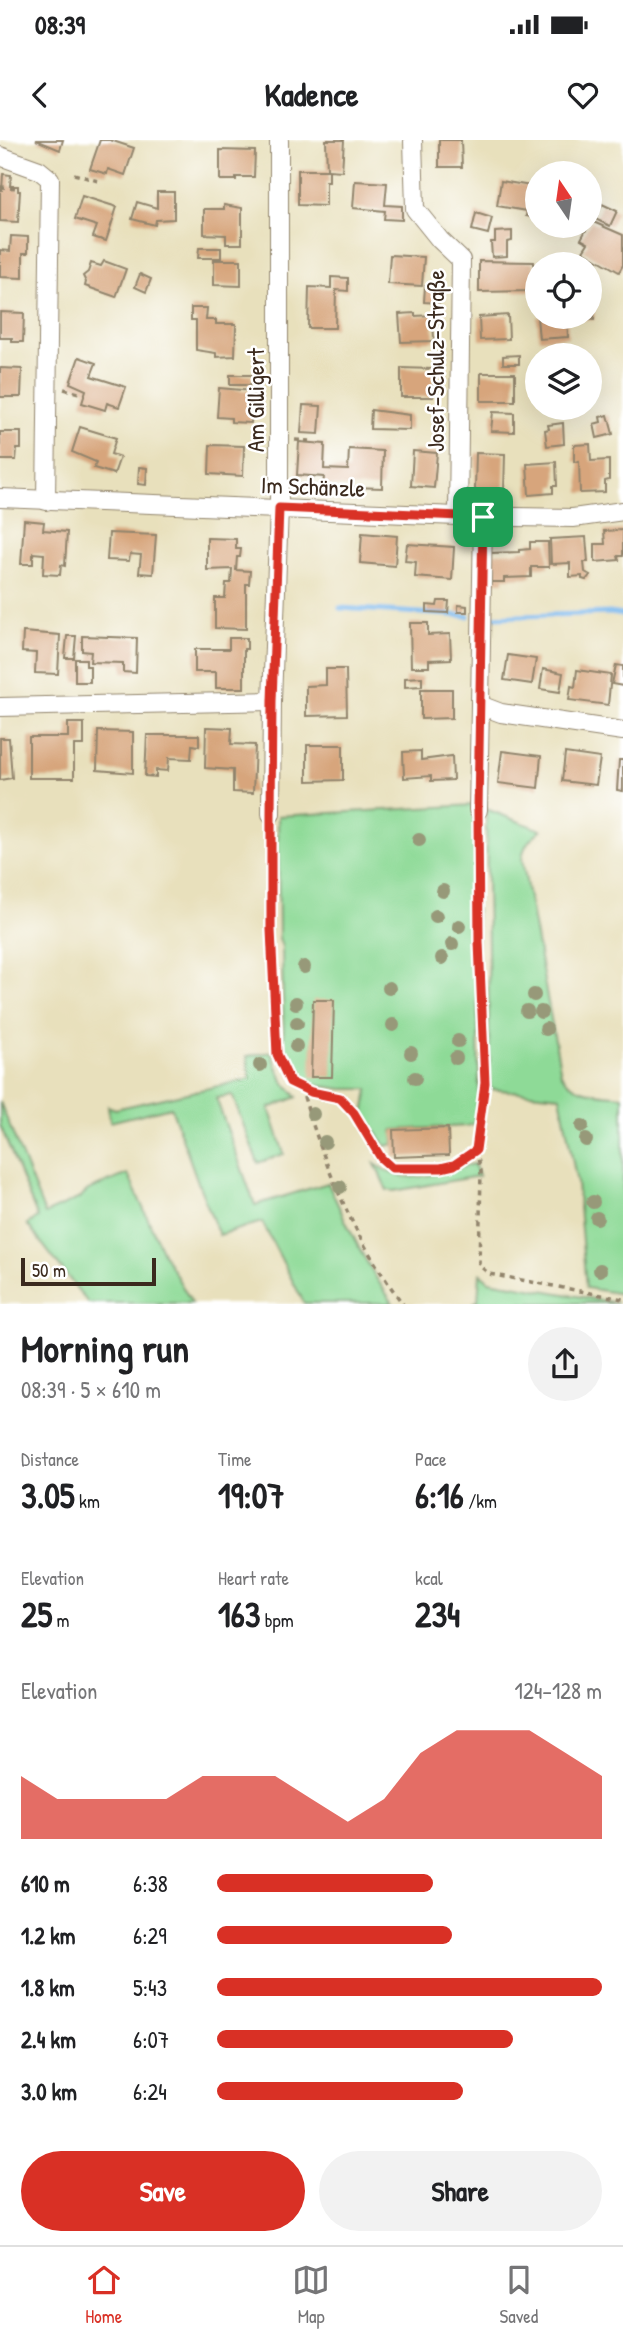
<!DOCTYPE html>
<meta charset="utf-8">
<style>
body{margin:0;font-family:"Patrick Hand",sans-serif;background:#f2f2f2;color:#202124;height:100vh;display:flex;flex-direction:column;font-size:26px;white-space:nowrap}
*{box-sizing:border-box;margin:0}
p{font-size:23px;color:#757577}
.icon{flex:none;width:38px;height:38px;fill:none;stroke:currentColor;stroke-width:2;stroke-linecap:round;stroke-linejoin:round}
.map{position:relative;height:1164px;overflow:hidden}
.details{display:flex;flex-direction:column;background:#fff;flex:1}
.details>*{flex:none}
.needle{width:46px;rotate:347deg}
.controls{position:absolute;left:525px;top:21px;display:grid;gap:14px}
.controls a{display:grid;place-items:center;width:77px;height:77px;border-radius:50%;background:#fff;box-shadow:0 7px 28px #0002;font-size:35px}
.scale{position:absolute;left:21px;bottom:18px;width:135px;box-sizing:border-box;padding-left:7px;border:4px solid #3b2a1e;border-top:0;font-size:19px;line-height:24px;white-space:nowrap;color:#3b2a1e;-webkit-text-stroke:5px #fff;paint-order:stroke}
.pin{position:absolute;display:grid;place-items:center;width:60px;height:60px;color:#fff;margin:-30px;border-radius:14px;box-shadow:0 4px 10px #0006}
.round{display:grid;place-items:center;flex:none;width:74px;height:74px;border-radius:37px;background:#f2f2f2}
.overview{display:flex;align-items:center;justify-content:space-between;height:119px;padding:0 21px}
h1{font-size:38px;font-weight:800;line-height:52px}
.metrics{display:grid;grid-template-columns:repeat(3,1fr);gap:10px;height:119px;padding:7px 21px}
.metrics div{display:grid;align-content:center}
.metrics b{font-size:35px;font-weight:800}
.metrics small{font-size:19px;font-weight:400}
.metrics p{font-size:19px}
.chart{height:196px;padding:14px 21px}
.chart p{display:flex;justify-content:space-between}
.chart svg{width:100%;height:126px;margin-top:7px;fill:#d93025;opacity:.7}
.primary-button{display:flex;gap:14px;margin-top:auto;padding:14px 21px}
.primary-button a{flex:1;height:80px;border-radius:42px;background:#d93025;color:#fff;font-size:28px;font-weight:800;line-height:80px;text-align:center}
.primary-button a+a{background:#f2f2f2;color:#202124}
ul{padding:0 21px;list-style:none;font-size:23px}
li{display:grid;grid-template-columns:112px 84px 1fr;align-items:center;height:52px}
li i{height:18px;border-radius:9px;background:#d93025}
.status{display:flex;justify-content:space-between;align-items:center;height:49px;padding:0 35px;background:#fff;direction:ltr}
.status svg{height:19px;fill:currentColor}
header{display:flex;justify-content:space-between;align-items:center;height:91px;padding:0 21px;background:#fff;font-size:32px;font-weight:800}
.menu{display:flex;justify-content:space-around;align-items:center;height:98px;border-top:2px solid #e0e0e0;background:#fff;font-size:19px;color:#757577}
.menu a{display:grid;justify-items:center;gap:4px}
.menu .current{color:#d93025}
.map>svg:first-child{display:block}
</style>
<div class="status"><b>08:39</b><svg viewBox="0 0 49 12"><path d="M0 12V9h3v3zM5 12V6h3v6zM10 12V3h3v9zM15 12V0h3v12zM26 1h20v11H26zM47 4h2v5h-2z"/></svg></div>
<header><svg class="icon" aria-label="back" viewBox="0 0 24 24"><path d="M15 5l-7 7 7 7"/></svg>Kadence<svg class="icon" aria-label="heart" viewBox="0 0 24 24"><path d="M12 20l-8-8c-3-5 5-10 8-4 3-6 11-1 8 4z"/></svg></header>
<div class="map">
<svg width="623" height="1164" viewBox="0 0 623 1164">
<rect width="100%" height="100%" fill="#fff"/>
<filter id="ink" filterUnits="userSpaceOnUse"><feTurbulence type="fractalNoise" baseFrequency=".0143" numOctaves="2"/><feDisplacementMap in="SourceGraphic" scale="14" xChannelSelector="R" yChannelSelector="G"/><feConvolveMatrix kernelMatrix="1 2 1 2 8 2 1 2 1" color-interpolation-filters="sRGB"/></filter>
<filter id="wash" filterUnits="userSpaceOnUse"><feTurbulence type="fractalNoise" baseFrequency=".00686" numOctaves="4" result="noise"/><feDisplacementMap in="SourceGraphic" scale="28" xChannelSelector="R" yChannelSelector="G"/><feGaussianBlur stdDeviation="1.57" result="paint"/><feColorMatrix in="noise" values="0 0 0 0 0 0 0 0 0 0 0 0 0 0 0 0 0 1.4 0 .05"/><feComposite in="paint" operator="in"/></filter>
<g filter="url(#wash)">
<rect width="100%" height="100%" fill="#e8e0bc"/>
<g fill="#8eda97" stroke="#64825a" stroke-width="2">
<polygon points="474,665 479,949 474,984 467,986 393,990 394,1004 386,1006 364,976 368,949 342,949 303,943 297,938 284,914 282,807 279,798 278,676"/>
<path d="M486,669L541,690C530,699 524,704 522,719L561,934C575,955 599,953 623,956V1154L586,1148L577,1043L560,956L490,949Z"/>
<path d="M271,912L283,941L297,957L269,968L284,1014L258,1023L232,955L216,958L255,1065L328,1043C347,1085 366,1126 393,1163H304L262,1082L219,1095L200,1048L171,967L110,982L108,966L115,969L250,939L247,916Z"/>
<polygon points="0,962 45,1074 78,1059 88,1050 128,1034 163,1113 192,1163 88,1163 27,1084 38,1078 0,985"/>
<path d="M375,1024C411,1050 437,1031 474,1024L479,1036L394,1051L387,1050Z"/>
<polygon points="480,1133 489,1141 617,1163 473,1163 478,1161"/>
</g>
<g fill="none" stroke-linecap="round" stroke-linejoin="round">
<g stroke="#7bb9ee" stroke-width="5">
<polyline points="340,468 468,476"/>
<polyline points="490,477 610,473 623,475"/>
</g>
</g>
<g id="blocks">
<g fill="#d7a57c">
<polygon points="36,0 63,0 60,10"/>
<polygon points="100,0 110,0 134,8 125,35 108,29 107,34 90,29"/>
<polygon points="326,0 344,0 342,31 329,30 329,42 326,42 326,66 298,65 298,30 327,30"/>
<polygon points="439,0 461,0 462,27 439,27"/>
<polygon points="220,10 255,11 254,37 236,37 236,40 220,40"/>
<polygon points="3,34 11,35 10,46 18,46 18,51 20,51 18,82 0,81 0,50 2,50"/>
<polygon points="355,41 387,43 385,65 402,66 402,80 384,79 385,71 353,68"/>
<polygon points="501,41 531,46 530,52 537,53 537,78 526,76 527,71 497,66"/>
<polygon points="157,52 174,52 174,79 156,80 155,85 132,79 137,62 157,68"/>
<polygon points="82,56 117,67 106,101 93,97 97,86 75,79"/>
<polygon points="602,64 617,71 610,86 595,79"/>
<polygon points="224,65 242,68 242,104 226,104 226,95 204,94 204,69 224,69"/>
<polygon points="476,73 492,78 488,94 472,90"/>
<polygon points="591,81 623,95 623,125 619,132 583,111 588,103 581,99"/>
<polygon points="512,91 512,101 507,102 507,116 492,117 491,102 495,102 495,92"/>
<polygon points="11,96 28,97 28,113 23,113 23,138 0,137 0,110 10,111"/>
<polygon points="199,108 221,108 221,118 198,118"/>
<polygon points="390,115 424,117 422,146 388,144"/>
<polygon points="214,120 241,120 241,146 214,145"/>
<polygon points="104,121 126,129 116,157 85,146 86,142 83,136 88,132 91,123 101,126"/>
<polygon points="479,121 534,122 534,151 479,152"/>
<polygon points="140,134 151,139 146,152 135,147"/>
<polygon points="331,137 348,138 348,151 336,150 335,188 308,188 309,147 331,148"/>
<polygon points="425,146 441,147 440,163 424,162"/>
<polygon points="590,159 595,159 594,180 582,179 582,177 590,177"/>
<polygon points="191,168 207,168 206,180 216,180 216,184 236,184 235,216 216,217 216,213 196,210 196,180 191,180"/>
<polygon points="0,172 24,173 23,202 12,202 12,198 0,198"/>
<polygon points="415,173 415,176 433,175 434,201 401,202 399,174"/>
<polygon points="508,175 509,199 480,200 479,177"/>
<polygon points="537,177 567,177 568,197 539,199"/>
<polygon points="519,215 519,224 503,224 503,216"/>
<polygon points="79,217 96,223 91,236 126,247 119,267 107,263 105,270 82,263 86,250 70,243"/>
<polygon points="0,228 22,229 21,257 0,257"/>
<polygon points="401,228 433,229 433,257 401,257"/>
<rect x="481" y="233" width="34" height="28"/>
<rect x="230" y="235" width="22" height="10"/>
<polygon points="219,248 253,251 251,283 231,282 231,278 217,277"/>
<polygon points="303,265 321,266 319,294 301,293"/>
<polygon points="371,270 410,275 410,290 370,289"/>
<polygon points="493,272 514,273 514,292 491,291"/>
<polygon points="608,275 613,294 597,298 594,284 601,282 600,277"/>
<polygon points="563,283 564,304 547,306 545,290 549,289 548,285"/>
<polygon points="80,287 116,298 111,314 120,317 114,334 94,328 96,322 72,312"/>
<polygon points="0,292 21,292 21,309 17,309 16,320 0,320"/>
<polygon points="299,302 325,304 324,329 348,330 349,309 383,311 382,348 323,346 324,337 297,335"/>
<polygon points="590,304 591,321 609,320 609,340 605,341 605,352 580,353 579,321 574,322 574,305"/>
<polygon points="210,305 244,306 243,336 209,334"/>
<polygon points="413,311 437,313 434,348 411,346"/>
<polygon points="476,313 505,314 504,351 475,350"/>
<polygon points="556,322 557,346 553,346 553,353 529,355 527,324"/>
<polygon points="139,327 147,328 146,345 138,344"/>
<polygon points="24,380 44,382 43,390 67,392 65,426 61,425 60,435 43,434 44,414 33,413 33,424 21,424"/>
<polygon points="623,390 623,416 618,416 619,420 595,422 595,404 605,404 604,391"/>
<polygon points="109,393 156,395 153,434 139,433 141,415 130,414 129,421 107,420"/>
<polygon points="362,393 397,396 395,426 360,423"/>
<polygon points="586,397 588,422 584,422 585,432 590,435 586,440 582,439 582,436 570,437 570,423 551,424 550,399"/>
<polygon points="207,398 236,399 236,409 241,409 240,417 237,417 236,430 250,431 249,444 246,444 246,489 215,488 215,458 225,458 226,443 231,443 232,429 207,430"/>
<polygon points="530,402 548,402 549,427 531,427 531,437 504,438 504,442 491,442 490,413 519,412 519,410 530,409"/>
<polygon points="407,404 454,407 452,440 415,437 416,422 405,421"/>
<polygon points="438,461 449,461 448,473 427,472 427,465 437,466"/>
<polygon points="458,465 467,466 467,472 458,472"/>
<polygon points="410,483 428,483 428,495 450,494 451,519 429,520 429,527 411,527"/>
<polygon points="23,492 60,495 58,534 35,533 36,513 22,512"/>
<polygon points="67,496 76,496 74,518 65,518"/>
<polygon points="82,496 137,498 136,533 123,532 123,523 90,522 91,512 82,511"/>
<polygon points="229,498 247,498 247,509 244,509 244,548 216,548 216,532 195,532 195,509 229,509"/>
<polygon points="508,515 536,519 532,544 504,540"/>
<polygon points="75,519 86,519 86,526 90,526 90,542 75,542"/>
<polygon points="616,525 623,526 623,546 612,544"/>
<polygon points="326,529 346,529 347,575 306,576 306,546 326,545"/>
<polygon points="543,529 563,533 560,552 540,549"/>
<polygon points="577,530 611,535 608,565 569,560 571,546 575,547"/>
<polygon points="422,537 422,546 405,547 405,538"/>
<polygon points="421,549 452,549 452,578 421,579"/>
<polygon points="68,583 84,583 84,605 74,605 74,638 29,638 29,597 68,597"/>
<polygon points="206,587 232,588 231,604 255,605 253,653 233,652 233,630 205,628"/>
<polygon points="98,591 133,592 133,633 97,630"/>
<polygon points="147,595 199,595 199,606 192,605 191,619 169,618 168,631 156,630 156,637 145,636"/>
<polygon points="0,598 9,598 12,638 0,640"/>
<polygon points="307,605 343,605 343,640 307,641"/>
<polygon points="421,611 421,620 452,616 453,640 431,641 431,636 404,638 403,612"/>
<polygon points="502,611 541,616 538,648 498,643"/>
<polygon points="565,613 600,618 596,645 562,641"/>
<polygon points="619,620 623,620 623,651 617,650"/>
<polygon points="313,860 334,860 332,937 311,937"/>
<polygon points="448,988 449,1015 394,1017 393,990"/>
</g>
</g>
</g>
<g filter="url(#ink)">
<use href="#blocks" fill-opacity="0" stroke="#92856d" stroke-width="2"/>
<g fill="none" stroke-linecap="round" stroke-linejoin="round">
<defs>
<g id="street">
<polyline points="413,0 415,69 440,100 461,120 458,376"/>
<polyline points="0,16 39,30 50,39 46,361"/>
<polyline points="0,358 458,376 573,378 623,371"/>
<polyline points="483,377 480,565 501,573 623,591"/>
<polyline points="0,567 272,561"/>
<polyline points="478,670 480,565"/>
<polyline points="271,674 272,561 279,368 279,0"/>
</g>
</defs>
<use href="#street" stroke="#92856d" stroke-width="20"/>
<g stroke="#92856d" stroke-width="3.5" stroke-dasharray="5 5" stroke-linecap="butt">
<polyline points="74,34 98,41"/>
<polyline points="0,47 20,48"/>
<polyline points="64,249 79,253"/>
<polyline points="295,300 309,301"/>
<polyline points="271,689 271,790 277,914 290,942 311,952 340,958 354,973 381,1018 392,1028 441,1028 454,1025 476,1010 485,943 479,802 478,686"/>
<path d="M301,947C325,1027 352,1096 403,1164"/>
<polyline points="476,1010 481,1031 479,1125 489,1134 623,1159"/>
</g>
<use href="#street" stroke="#fff" stroke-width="18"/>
</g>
<g fill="#979979">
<circle cx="419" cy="700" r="7"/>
<circle cx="443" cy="751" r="7"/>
<circle cx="436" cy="776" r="7"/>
<circle cx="459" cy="786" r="7"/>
<circle cx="452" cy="804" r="7"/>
<circle cx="442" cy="818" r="7"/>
<circle cx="304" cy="827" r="7"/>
<circle cx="389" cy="848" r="7"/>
<circle cx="534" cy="855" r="7"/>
<circle cx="296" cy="863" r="7"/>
<circle cx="527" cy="871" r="7"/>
<circle cx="541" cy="872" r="7"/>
<circle cx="297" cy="883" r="7"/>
<circle cx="393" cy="885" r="7"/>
<circle cx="546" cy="889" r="7"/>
<circle cx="458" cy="901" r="7"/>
<circle cx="296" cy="906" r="7"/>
<circle cx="411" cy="913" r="7"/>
<circle cx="456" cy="918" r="7"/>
<circle cx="260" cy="925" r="7"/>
<circle cx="415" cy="938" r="7"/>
<circle cx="313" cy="974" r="7"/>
<circle cx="582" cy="986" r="7"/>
<circle cx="586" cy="1000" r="7"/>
<circle cx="325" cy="1002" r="7"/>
<circle cx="340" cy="1047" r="7"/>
<circle cx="593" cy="1062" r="7"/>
<circle cx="597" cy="1078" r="7"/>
<circle cx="600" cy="1130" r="7"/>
</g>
</g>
<g fill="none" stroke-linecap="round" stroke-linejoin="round" filter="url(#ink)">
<defs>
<polygon id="route" points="279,368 483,377 478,670 479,802 485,943 476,1010 454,1025 441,1028 392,1028 381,1018 354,973 340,958 311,952 290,942 277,914 271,790 271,674 272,561"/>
</defs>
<use href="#route" stroke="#fff" stroke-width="14"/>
<use href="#route" stroke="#d93025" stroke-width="9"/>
</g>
<g text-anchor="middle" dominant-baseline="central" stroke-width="5" stroke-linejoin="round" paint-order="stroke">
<g font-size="24" fill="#3b2a1e" stroke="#fff">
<text transform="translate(435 221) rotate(-90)">Josef-Schulz-Straße</text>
<text transform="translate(255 260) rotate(-90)">Am Gilligert</text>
<text transform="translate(313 346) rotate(2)">Im Schänzle</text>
</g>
</g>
</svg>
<div class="controls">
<a><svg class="needle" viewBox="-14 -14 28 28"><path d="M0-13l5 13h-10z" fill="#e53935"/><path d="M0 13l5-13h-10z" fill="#757577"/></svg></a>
<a><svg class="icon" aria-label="locate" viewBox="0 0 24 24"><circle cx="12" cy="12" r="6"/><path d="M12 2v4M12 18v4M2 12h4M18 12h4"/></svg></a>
<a><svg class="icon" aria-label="layers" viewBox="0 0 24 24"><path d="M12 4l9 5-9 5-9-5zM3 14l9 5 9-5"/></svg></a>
</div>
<div class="scale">50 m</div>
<div class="pin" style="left:483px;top:377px;background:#1e9e55"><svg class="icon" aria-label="arrive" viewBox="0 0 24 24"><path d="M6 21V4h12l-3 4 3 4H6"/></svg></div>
</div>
<section class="details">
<div class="overview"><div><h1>Morning run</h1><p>08:39 · 5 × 610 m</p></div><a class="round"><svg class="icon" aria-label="share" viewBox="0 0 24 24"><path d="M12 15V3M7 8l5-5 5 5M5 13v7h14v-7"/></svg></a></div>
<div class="metrics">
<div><p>Distance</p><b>3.05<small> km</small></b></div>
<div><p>Time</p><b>19:07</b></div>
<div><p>Pace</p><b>6:16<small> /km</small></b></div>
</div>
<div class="metrics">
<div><p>Elevation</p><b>25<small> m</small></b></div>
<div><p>Heart rate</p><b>163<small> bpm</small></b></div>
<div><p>kcal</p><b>234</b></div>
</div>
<div class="chart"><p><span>Elevation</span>124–128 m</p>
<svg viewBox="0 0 160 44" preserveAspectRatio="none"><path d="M0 44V22L10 30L20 30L30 30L40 30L50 22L60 22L70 22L80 30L90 38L100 30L110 14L120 6L130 6L140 6L150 14L160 22V44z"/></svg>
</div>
<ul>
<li><b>610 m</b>6:38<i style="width:56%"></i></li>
<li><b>1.2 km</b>6:29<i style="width:61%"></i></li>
<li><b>1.8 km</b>5:43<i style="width:100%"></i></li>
<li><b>2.4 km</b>6:07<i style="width:77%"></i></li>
<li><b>3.0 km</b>6:24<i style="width:64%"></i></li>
</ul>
<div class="primary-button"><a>Save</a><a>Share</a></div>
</section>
<nav class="menu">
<a class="current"><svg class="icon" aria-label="home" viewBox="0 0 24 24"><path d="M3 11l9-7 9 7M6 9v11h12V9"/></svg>Home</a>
<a><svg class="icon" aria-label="map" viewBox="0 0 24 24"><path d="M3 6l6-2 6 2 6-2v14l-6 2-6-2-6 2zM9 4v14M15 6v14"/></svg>Map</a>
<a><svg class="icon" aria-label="saved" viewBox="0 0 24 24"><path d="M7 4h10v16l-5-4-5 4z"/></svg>Saved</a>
</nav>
